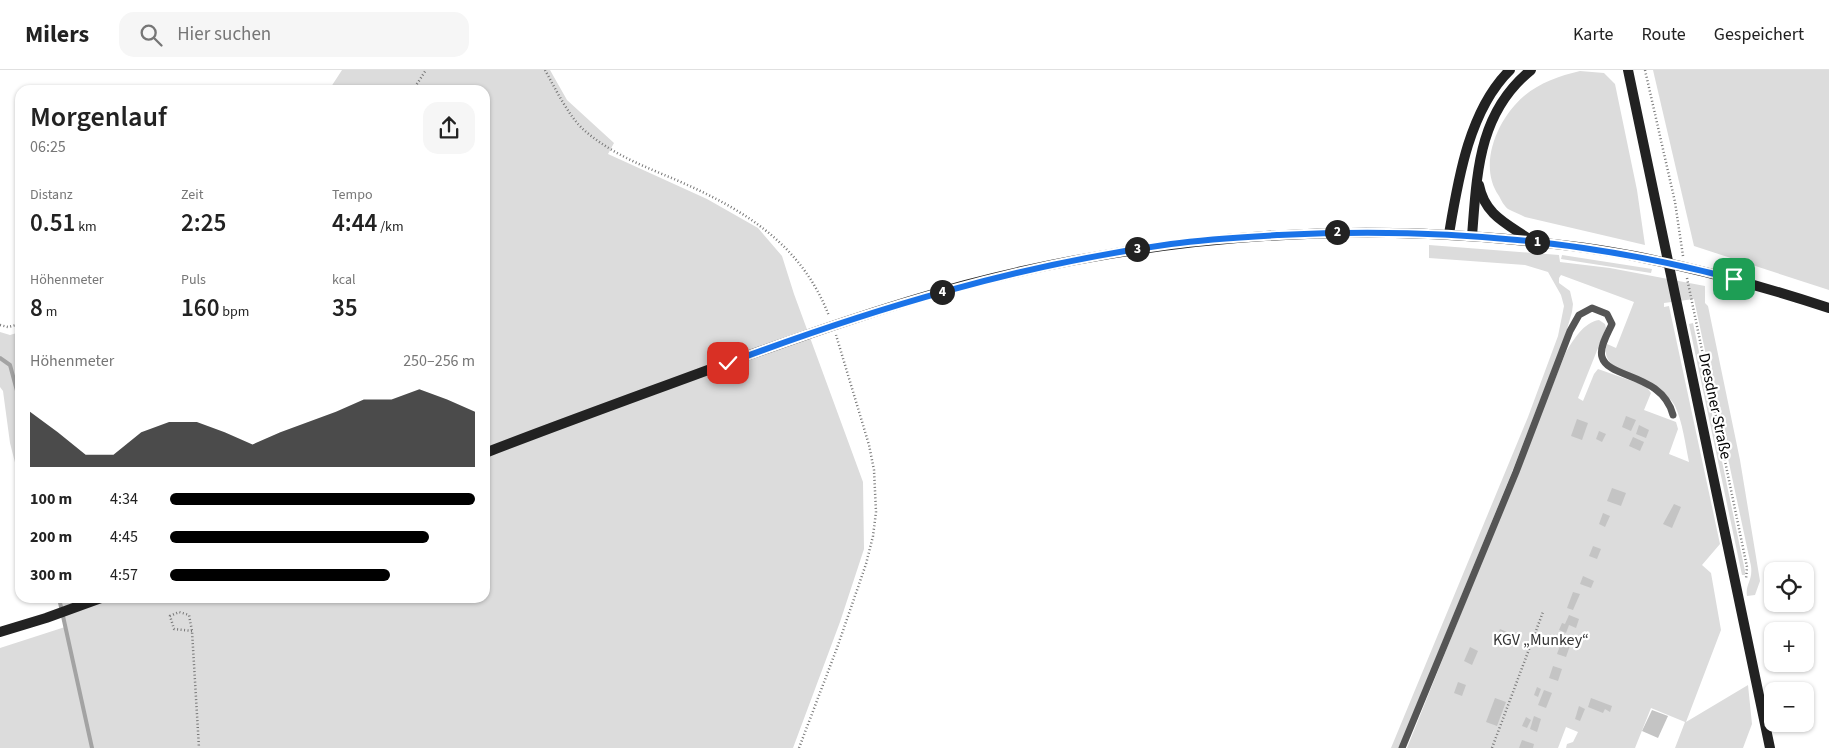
<!DOCTYPE html>
<html lang="de">
<meta charset="utf-8">
<style>
body{margin:0;font-family:"Source Sans 3",sans-serif;background:#f6f6f6;color:#222;height:100vh;display:flex;flex-direction:column;font-size:19px;white-space:nowrap}
*{box-sizing:border-box;margin:0}
p{font-size:16px;color:#767676}
.icon{flex:none;width:28px;height:28px;fill:none;stroke:currentColor;stroke-width:2;stroke-linecap:round;stroke-linejoin:round}
.map{position:relative;flex:1;overflow:hidden}
.panel{position:absolute;left:15px;top:15px;width:475px;height:518px;display:flex;flex-direction:column;background:#fff;border-radius:15px;box-shadow:0 1px 4px #0004}
.panel>*{flex:none}
.buttons{position:absolute;left:1764px;top:492px;display:grid;gap:10px}
.buttons a{display:grid;place-items:center;width:50px;height:50px;border-radius:10px;background:#fff;box-shadow:0 1px 4px #0004;font-size:25px}
.pin{position:absolute;display:grid;place-items:center;width:42px;height:42px;color:#fff;margin:-21px;border-radius:10px;box-shadow:0 2px 8px #0006}
.km{position:absolute;width:25px;height:25px;margin:-12px;border-radius:50%;background:#222;color:#fff;font-size:14px;line-height:25px;text-align:center}
.round{display:grid;place-items:center;flex:none;width:52px;height:52px;border-radius:15px;background:#f6f6f6}
.head{display:flex;align-items:center;justify-content:space-between;height:85px;padding:0 15px}
h1{font-size:28px;font-weight:600;line-height:38px}
.figures{display:grid;grid-template-columns:repeat(3,1fr);gap:8px;height:85px;padding:5px 15px}
.figures div{display:grid;align-content:center}
.figures b{font-size:25px;font-weight:600}
.figures small{font-size:14px;font-weight:400}
.figures p{font-size:14px}
.chart{height:140px;padding:10px 15px}
.chart p{display:flex;justify-content:space-between}
.chart svg{width:100%;height:90px;margin-top:5px;fill:#000;opacity:.7}
ul{padding:0 15px;list-style:none;font-size:16px}
li{display:grid;grid-template-columns:80px 60px 1fr;align-items:center;height:38px}
li i{height:12px;border-radius:6px;background:#000}
header{display:flex;align-items:center;gap:30px;box-sizing:border-box;height:70px;padding:0 25px;background:#fff;border-bottom:1px solid #e0e0e0}
header strong{font-size:24px}
nav{display:flex;gap:28px;margin-inline-start:auto;font-size:18px}
.search{width:350px;height:45px;background:#f6f6f6;display:flex;align-items:center;gap:12px;box-sizing:border-box;padding:0 18px;border-radius:15px;color:#767676;font-size:19px}
.map>svg:first-child{display:block}
</style>
<header>
<strong>Milers</strong>
<div class="search"><svg class="icon" aria-label="search" viewBox="0 0 24 24"><circle cx="10" cy="10" r="6"/><path d="M15 15l6 6"/></svg>Hier suchen</div>
<nav><a>Karte</a><a>Route</a><a>Gespeichert</a></nav>
</header>
<div class="map">
<svg width="1829" height="678" viewBox="0 0 1829 678">
<rect width="100%" height="100%" fill="#fff"/>
<g fill="#dcdcdc">
<polygon points="342,0 550,0 567,30 614,73 608,84 707,129 758,158 782,186 794,224 863,412 864,479 840,552 793,678 0,678 0,578 65,557 61,528 485,528 485,20 329,20"/>
<polygon points="1653,0 1829,0 1829,220 1694,176"/>
<path d="M1580,1L1604,3L1615,14L1637,120L1645,175L1525,147C1520,144 1513,142 1508,139C1504,136 1501,130 1499,126C1477,95 1498,48 1524,26C1541,12 1559,6 1580,1Z"/>
<path d="M1429,175L1559,185L1560,192L1610,198L1705,216V233L1708,236L1740,390L1760,511L1755,525L1747,526C1745,514 1753,511 1751,496L1694,229L1664,233V237L1669,236L1720,474L1702,495L1711,503L1721,560L1686,652L1748,615L1752,654L1743,678H1675L1685,652L1651,638L1635,678H1566L1567,674L1573,672L1578,662L1566,657L1558,678H1407L1566,282C1573,270 1584,252 1599,250L1605,254L1606,258L1578,328L1583,331L1594,304L1598,299L1646,316L1651,323L1644,340L1676,352L1678,359L1669,384L1689,392C1685,374 1683,353 1675,336C1672,330 1663,321 1657,317C1640,307 1598,300 1607,274L1616,278L1634,232L1561,205L1559,208V213L1570,221L1573,234L1572,242L1565,266L1512,402L1399,678H1391L1528,347L1558,266L1564,236L1561,225L1548,202L1525,195L1429,188Z"/>
<polygon points="1562,185 1652,199 1651,203 1561,189"/>
<polygon points="1693,253 1745,501 1745,505 1742,505 1689,254"/>
<polygon points="0,262 10,265 20,262 20,412 10,373 3,321 0,317"/>
</g>
<g fill="none" stroke-linecap="round" stroke-linejoin="round">
<g stroke="#a3a3a3" stroke-width="4">
<polyline points="0,288 10,295 20,332"/>
<polyline points="59,528 92,678"/>
</g>
</g>
<g fill="#c4c4c4">
<polygon points="1626,346 1636,350 1631,361 1622,357"/>
<polygon points="1577,349 1588,353 1582,370 1571,366"/>
<polygon points="1639,355 1649,360 1646,368 1636,364"/>
<polygon points="1599,361 1606,364 1602,372 1596,369"/>
<polygon points="1633,367 1644,372 1640,381 1629,376"/>
<polygon points="1612,418 1626,423 1621,436 1607,431"/>
<polygon points="1674,434 1681,437 1672,458 1663,454"/>
<polygon points="1603,443 1610,446 1605,457 1599,454"/>
<polygon points="1593,476 1601,479 1597,489 1589,486"/>
<polygon points="1583,506 1594,511 1591,518 1580,514"/>
<polygon points="1573,522 1580,524 1573,540 1567,538"/>
<polygon points="1569,545 1579,549 1576,558 1569,555 1566,563 1559,560 1562,553 1565,554"/>
<polygon points="1500,559 1509,563 1505,573 1495,570"/>
<polygon points="1562,570 1571,573 1566,587 1557,584"/>
<polygon points="1470,577 1478,581 1472,595 1464,591"/>
<polygon points="1553,596 1562,599 1558,611 1549,608"/>
<polygon points="1458,612 1466,615 1462,626 1454,623"/>
<polygon points="1537,617 1541,619 1538,627 1534,625"/>
<polygon points="1544,620 1552,623 1546,638 1538,635"/>
<polygon points="1495,628 1506,632 1497,656 1486,652"/>
<polygon points="1591,628 1612,636 1610,642 1605,639 1603,643 1588,637"/>
<polygon points="1579,636 1585,639 1580,651 1575,649"/>
<polygon points="1652,640 1668,646 1658,668 1642,661"/>
<polygon points="1534,646 1541,649 1537,662 1530,659"/>
<polygon points="1526,647 1531,650 1527,658 1522,656"/>
<polygon points="1522,670 1534,674 1533,678 1519,678"/>
</g>
<g fill="none" stroke-linecap="round" stroke-linejoin="round">
<g stroke="#777" stroke-width="2.5" stroke-dasharray="1 2.5" stroke-linecap="butt">
<path d="M545,0C555,18 569,47 584,60C610,83 643,96 674,109C743,139 801,173 829,246"/>
<polyline points="1645,0 1675,132 1683,186"/>
<polyline points="413,20 426,0"/>
<polyline points="1687,208 1747,497 1746,509"/>
<polyline points="0,255 8,257 20,254"/>
<polyline points="192,561 174,559 170,546 179,542 189,545 192,561 199,678"/>
<polyline points="799,678 837,578 866,494 873,466 876,442 874,400 869,375 836,265"/>
<polyline points="1492,678 1543,542"/>
</g>
<path stroke="#555" stroke-width="7" d="M1402,678L1516,402L1570,261L1579,245L1592,238L1607,244L1612,254C1608,263 1599,277 1602,287C1608,309 1662,303 1673,345"/>
<g stroke="#222" stroke-width="10">
<polyline points="1628,0 1770,678"/>
<path d="M1479,115C1485,146 1508,154 1532,171"/>
<path d="M1449,164C1458,110 1469,40 1510,0"/>
<path d="M1472,166C1477,103 1478,43 1531,0"/>
<path d="M485,383C565,352 646,323 727,293C805,265 884,237 965,215C1133,171 1308,154 1482,167C1533,171 1584,176 1634,186C1700,199 1765,217 1829,238"/>
<polyline points="0,562 46,548 101,528"/>
</g>
</g>
<g fill="none" stroke-linecap="round" stroke-linejoin="round">
<defs>
<path id="route" d="M728,293C872,239 1018,195 1171,174C1206,169 1243,167 1279,165C1432,157 1585,169 1734,209"/>
</defs>
<use href="#route" stroke="#fff" stroke-width="10"/>
<use href="#route" stroke="#1a73e8" stroke-width="6"/>
</g>
<g text-anchor="middle" dominant-baseline="central" stroke-width="4.5" stroke-linejoin="round" paint-order="stroke">
<g font-size="16" fill="#000" stroke="#fff">
<text transform="translate(1715 336) rotate(78)">Dresdner Straße</text>
</g>
<g font-size="16" fill="#333" stroke="#fff">
<text x="1541" y="570">KGV „Munkey“</text>
</g>
</g>
</svg>
<div class="buttons">
<a><svg class="icon" aria-label="locate" viewBox="0 0 24 24"><circle cx="12" cy="12" r="6"/><path d="M12 2v4M12 18v4M2 12h4M18 12h4"/></svg></a>
<a>+</a>
<a>−</a>
</div>
<div class="pin" style="left:1734px;top:209px;background:#1e9e55"><svg class="icon" aria-label="arrive" viewBox="0 0 24 24"><path d="M6 21V4h12l-3 4 3 4H6"/></svg></div>
<div class="pin" style="left:728px;top:293px;background:#d93025"><svg class="icon" aria-label="check" viewBox="0 0 24 24"><path d="M5 12l5 5 9-10"/></svg></div>
<b class="km" style="left:1537px;top:172px">1</b>
<b class="km" style="left:1337px;top:162px">2</b>
<b class="km" style="left:1137px;top:179px">3</b>
<b class="km" style="left:942px;top:222px">4</b>
<section class="panel">
<div class="head"><div><h1>Morgenlauf</h1><p>06:25</p></div><a class="round"><svg class="icon" aria-label="share" viewBox="0 0 24 24"><path d="M12 15V3M7 8l5-5 5 5M5 13v7h14v-7"/></svg></a></div>
<div class="figures">
<div><p>Distanz</p><b>0.51<small> km</small></b></div>
<div><p>Zeit</p><b>2:25</b></div>
<div><p>Tempo</p><b>4:44<small> /km</small></b></div>
</div>
<div class="figures">
<div><p>Höhenmeter</p><b>8<small> m</small></b></div>
<div><p>Puls</p><b>160<small> bpm</small></b></div>
<div><p>kcal</p><b>35</b></div>
</div>
<div class="chart"><p><span>Höhenmeter</span>250–256 m</p>
<svg viewBox="0 0 160 44" preserveAspectRatio="none"><path d="M0 44V17L10 27L20 38L30 38L40 27L50 22L60 22L70 27L80 33L90 27L100 22L110 17L120 11L130 11L140 6L150 11L160 17V44z"/></svg>
</div>
<ul>
<li><b>100 m</b>4:34<i style="width:100%"></i></li>
<li><b>200 m</b>4:45<i style="width:85%"></i></li>
<li><b>300 m</b>4:57<i style="width:72%"></i></li>
</ul>
</section>
</div>
